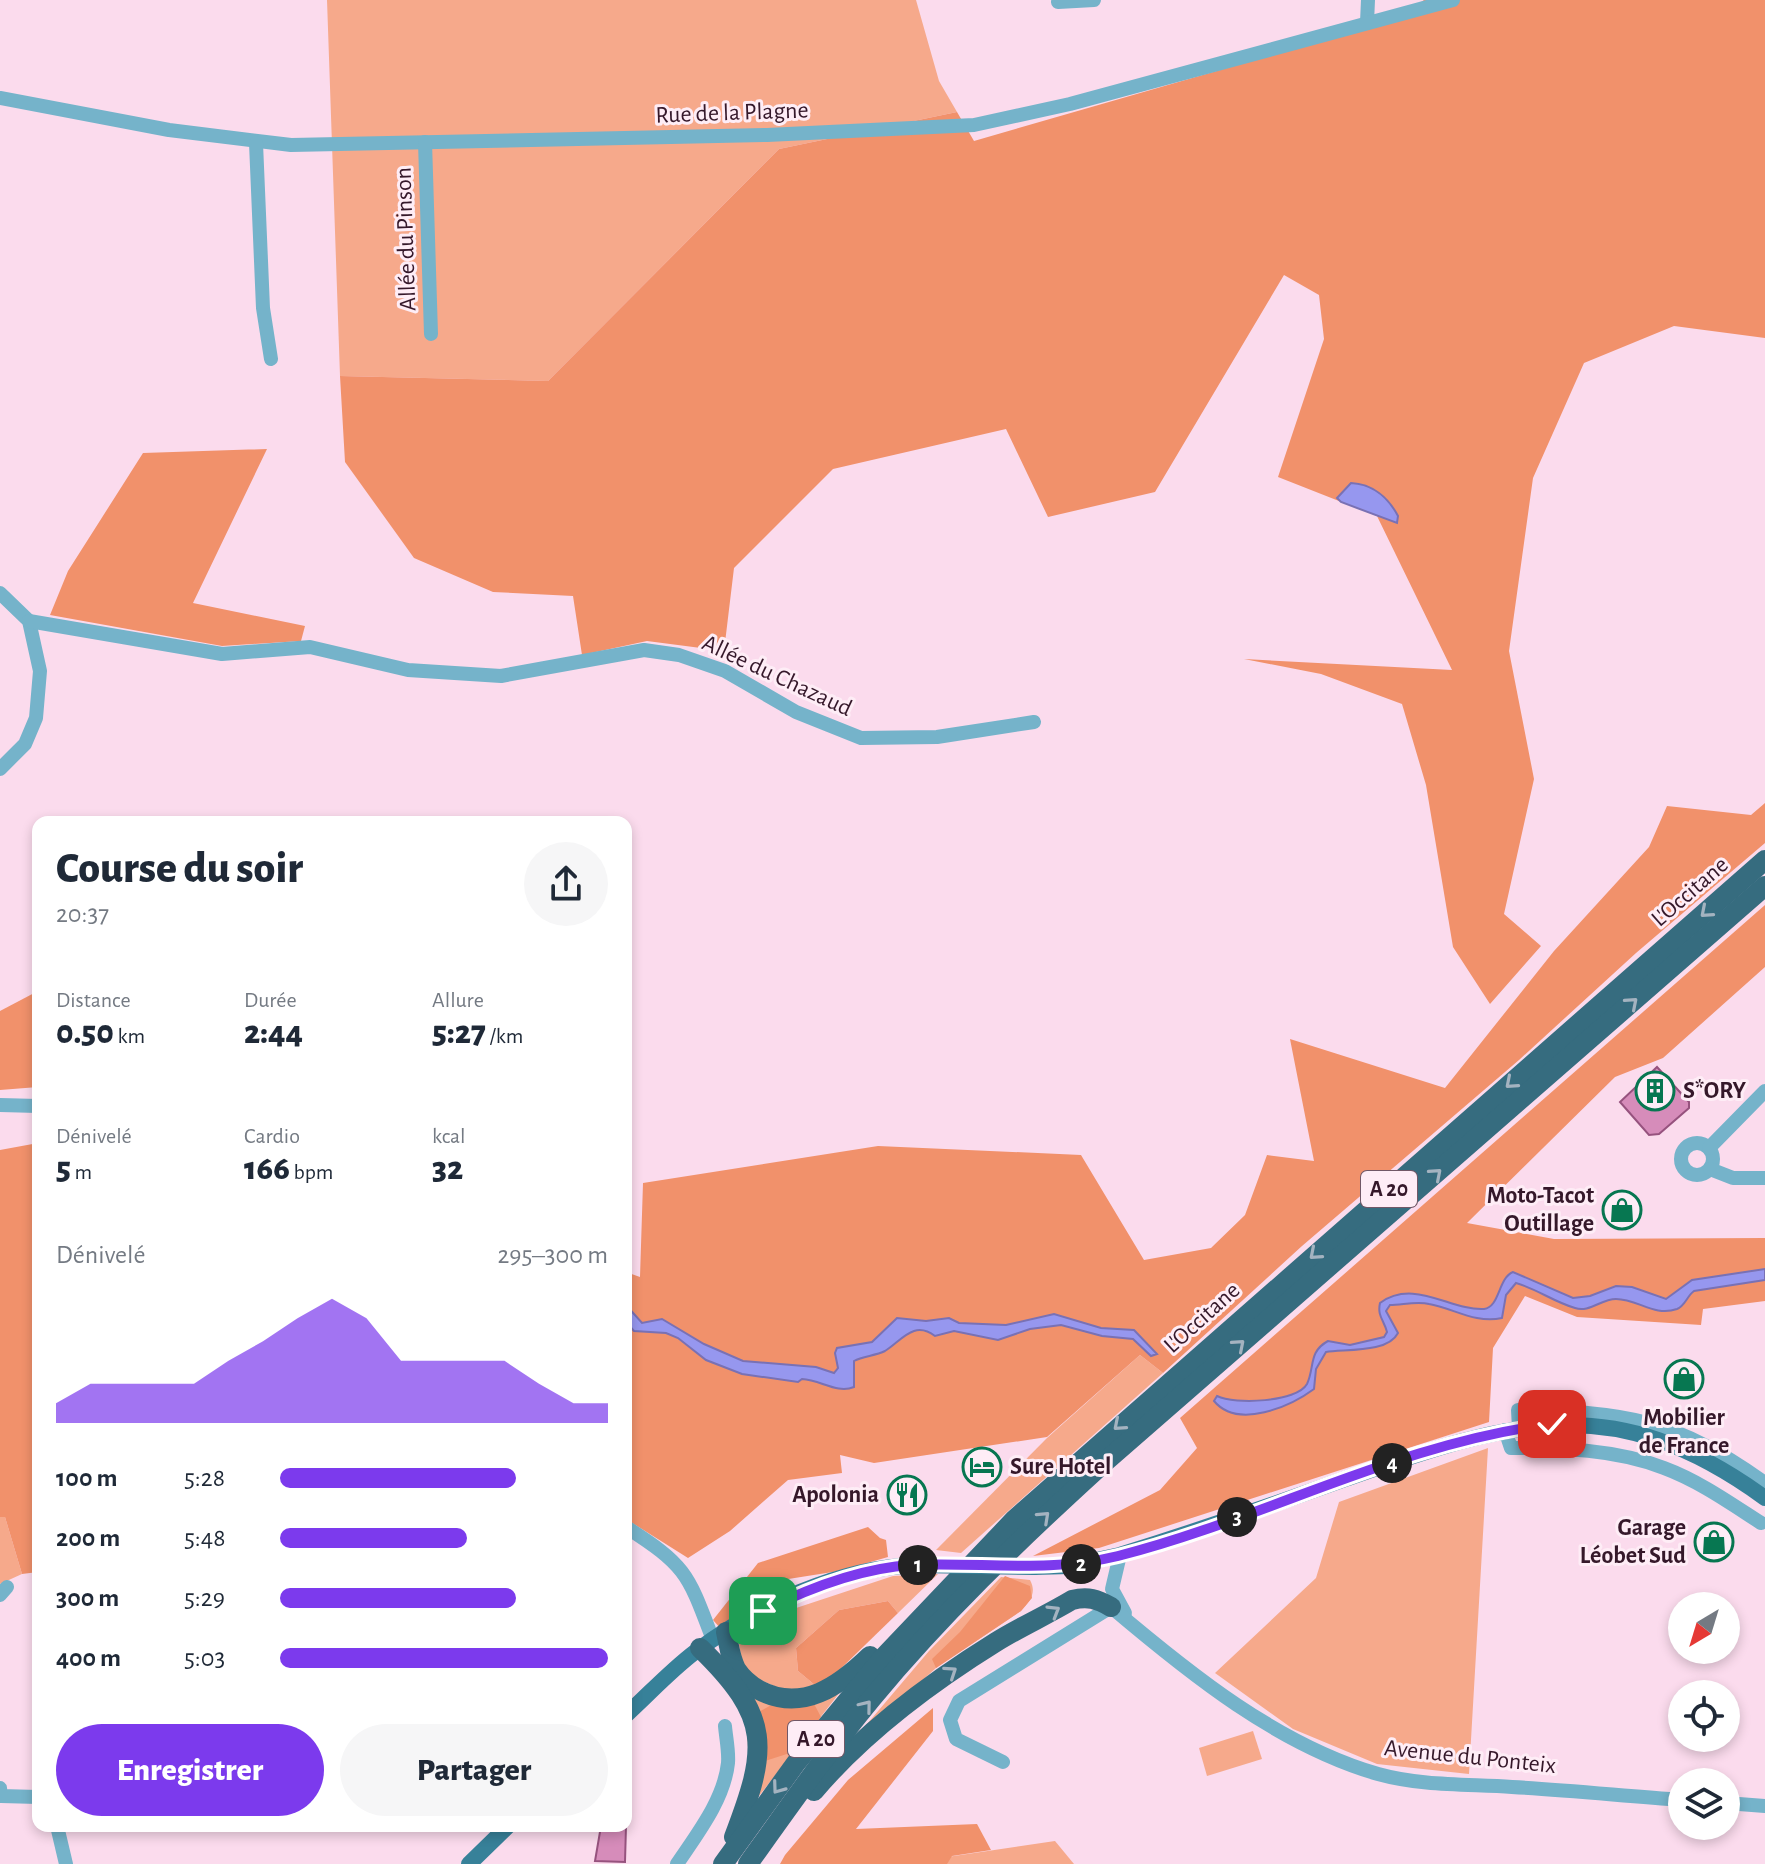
<!DOCTYPE html>
<html lang="fr">
<meta charset="utf-8">
<style>
body{margin:0;font-family:"Alegreya Sans",sans-serif;background:#f6f6f7;color:#1f2937;height:100vh;display:flex;flex-direction:column;font-size:30px;white-space:nowrap}
*{box-sizing:border-box;margin:0}
p{font-size:26px;color:#747a83}
.icon{flex:none;width:44px;height:44px;fill:none;stroke:currentColor;stroke-width:2;stroke-linecap:round;stroke-linejoin:round}
.map{position:relative;flex:1;overflow:hidden}
.sheet{position:absolute;left:32px;top:816px;width:600px;height:1016px;display:flex;flex-direction:column;background:#fff;border-radius:16px;box-shadow:0 4px 12px #0003}
.sheet>*{flex:none}
.needle{width:52px;rotate:218deg}
.controls{position:absolute;left:1668px;top:1592px;display:grid;gap:16px}
.controls a{display:grid;place-items:center;width:72px;height:72px;border-radius:50%;background:#fff;box-shadow:0 4px 12px #0003;font-size:40px}
.pin{position:absolute;display:grid;place-items:center;width:68px;height:68px;color:#fff;margin:-34px;border-radius:16px;box-shadow:0 4px 12px #0006}
.km{position:absolute;width:40px;height:40px;margin:-20px;border-radius:50%;background:#222;color:#fff;font-size:22px;line-height:40px;text-align:center}
.round{display:grid;place-items:center;flex:none;width:84px;height:84px;border-radius:42px;background:#f6f6f7}
.head{display:flex;align-items:center;justify-content:space-between;height:136px;padding:0 24px}
h1{font-size:44px;font-weight:800;line-height:60px}
.stats{display:grid;grid-template-columns:repeat(3,1fr);gap:12px;height:136px;padding:8px 24px}
.stats div{display:grid;align-content:center}
.stats b{font-size:34px;font-weight:800}
.stats small{font-size:22px;font-weight:400}
.stats p{font-size:22px}
.chart{height:224px;padding:16px 24px}
.chart p{display:flex;justify-content:space-between}
.chart svg{width:100%;height:144px;margin-top:8px;fill:#7c3aed;opacity:.7}
.action{display:flex;gap:16px;margin-top:auto;padding:16px 24px}
.action a{flex:1;height:92px;border-radius:48px;background:#7c3aed;color:#fff;font-size:32px;font-weight:800;line-height:92px;text-align:center}
.action a+a{background:#f6f6f7;color:#1f2937}
ul{padding:0 24px;list-style:none;font-size:26px}
li{display:grid;grid-template-columns:128px 96px 1fr;align-items:center;height:60px}
li i{height:20px;border-radius:10px;background:#7c3aed}
.map>svg:first-child{display:block}
</style>
<div class="map">
<svg width="1765" height="1864" viewBox="0 0 1765 1864">
<rect width="100%" height="100%" fill="#fbdbed"/>
<g fill="#f6a98b">
<polygon points="327,0 916,0 939,81 957,112 779,149 548,381 340,376"/>
<polygon points="1140,1355 1163,1373 961,1553 936,1550 1047,1438"/>
<polygon points="1488,1448 1469,1774 1377,1764 1293,1729 1215,1673 1316,1578 1339,1502"/>
<polygon points="0,1517 5,1517 22,1574 0,1584"/>
<polygon points="938,1574 898,1613 888,1601 839,1610 796,1648 798,1671 816,1686 793,1694 744,1673 739,1644 750,1629 784,1612 893,1576"/>
<path d="M1001,1577L1030,1580C1037,1593 1030,1601 1021,1611L936,1668L845,1750L929,1651Z"/>
<polygon points="844,1687 752,1805 744,1688 773,1704"/>
<polygon points="1253,1731 1262,1759 1207,1776 1199,1748"/>
<polygon points="1055,1841 1074,1864 900,1864"/>
</g>
<g fill="#f1916b">
<polygon points="1424,0 1765,0 1765,338 1674,326 1584,363 1533,478 1509,651 1534,779 1504,914 1541,946 1490,1004 1453,947 1426,785 1402,704 1321,674 1244,659 1452,670 1377,516 1278,477 1324,339 1319,295 1284,275 1155,492 1048,517 1006,429 833,469 734,568 724,651 647,641 582,655 573,596 493,592 414,558 345,462 340,376 548,381 779,149 957,112 974,141 1400,18"/>
<polygon points="267,449 193,603 305,626 301,641 222,646 50,615 68,571 143,453"/>
<polygon points="1765,803 1765,843 1636,953 1519,1060 1302,1246 1163,1373 1140,1355 1047,1437 874,1463 840,1455 842,1473 788,1480 730,1531 688,1558 626,1519 626,1272 640,1277 643,1183 878,1146 1081,1155 1144,1260 1211,1248 1245,1215 1267,1155 1314,1161 1290,1039 1445,1088 1554,951 1649,847 1667,806 1751,815"/>
<polygon points="1765,905 1765,967 1663,1058 1615,1077 1467,1223 1554,1239 1765,1238 1765,1301 1703,1309 1701,1325 1577,1317 1525,1296 1493,1348 1489,1422 1099,1548 1033,1556 1160,1490 1197,1448 1180,1418"/>
<polygon points="38,991 38,1087 0,1090 0,1011"/>
<polygon points="38,1143 38,1572 22,1574 5,1517 0,1517 0,1150"/>
<polygon points="868,1527 880,1538 886,1540 888,1557 839,1571 782,1580 721,1629 713,1620 758,1563"/>
<polygon points="1005,1576 1030,1586 1032,1598 1021,1611 936,1668 932,1659 960,1632"/>
<polygon points="888,1601 898,1613 829,1680 816,1686 798,1671 796,1648 839,1610"/>
<polygon points="813,1702 821,1717 793,1752 765,1761 757,1713 773,1704"/>
<polygon points="933,1708 933,1731 856,1829 977,1824 991,1850 952,1856 947,1864 780,1864 785,1855 848,1780"/>
</g>
<g fill="#9697ef" stroke="#7971b4" stroke-width="2">
<path d="M1351,483C1372,484 1388,497 1398,516L1397,523L1341,502L1337,498Z"/>
<path d="M1765,1269V1280L1694,1291C1687,1296 1685,1306 1677,1309C1654,1317 1638,1299 1616,1299C1601,1299 1589,1313 1575,1308C1554,1302 1537,1289 1516,1283L1506,1295L1502,1318C1475,1324 1453,1308 1429,1304C1417,1301 1402,1305 1390,1305L1386,1311L1398,1333C1388,1353 1346,1349 1326,1352L1316,1369L1314,1389C1291,1406 1238,1430 1214,1401L1217,1396C1235,1405 1297,1402 1307,1384C1315,1367 1308,1352 1328,1341L1350,1345L1384,1337L1387,1332C1384,1320 1377,1316 1380,1303C1414,1278 1451,1311 1484,1309C1500,1307 1498,1278 1513,1272L1573,1298L1590,1296L1616,1286L1632,1287L1666,1299L1692,1280Z"/>
<path d="M626,1305L642,1323L662,1319L704,1344L743,1361L816,1367L834,1373L838,1368L835,1353L837,1348L872,1342L897,1318L926,1321L949,1318L959,1323L1006,1325L1054,1314L1101,1328L1134,1330L1157,1354L1151,1356L1133,1339L1102,1336L1061,1325L1030,1329L998,1340L954,1331L935,1336C914,1320 902,1340 885,1351C875,1356 863,1356 854,1361V1387C837,1394 821,1380 802,1379L798,1382L742,1374L706,1360L678,1338L666,1333L634,1331L626,1322Z"/>
</g>
<g fill="#d68cba" stroke="#96527e" stroke-width="2">
<polygon points="1657,1067 1689,1102 1689,1108 1659,1134 1649,1135 1620,1102"/>
<polygon points="601,1826 626,1826 625,1862 595,1861"/>
</g>
<g fill="none" stroke-linecap="round" stroke-linejoin="round">
<g stroke="#75b3ca" stroke-width="14">
<polyline points="1058,2 1094,0"/>
<polyline points="1367,23 1368,0"/>
<polyline points="0,98 169,130 291,145 767,135 974,125 1070,104 1453,0"/>
<polyline points="425,142 431,334"/>
<polyline points="256,143 263,308 271,359"/>
<polyline points="0,593 29,621 40,671 36,718 25,744 0,769"/>
<polyline points="29,621 222,654 310,647 408,670 501,676 644,650 679,655 725,671 796,712 861,738 937,737 1034,722"/>
<polyline points="0,1105 38,1106"/>
<circle cx="1697" cy="1159" r="16"/>
<polyline points="1709,1148 1765,1091"/>
<polyline points="1710,1169 1733,1178 1765,1178"/>
<path d="M1519,1428L1518,1410C1626,1412 1676,1419 1765,1483"/>
<path d="M1505,1430L1511,1448C1562,1448 1615,1449 1664,1468C1699,1481 1730,1503 1761,1523"/>
<path d="M626,1527C687,1566 688,1574 713,1640"/>
<polyline points="1120,1555 1112,1589 1125,1613"/>
<polyline points="0,1595 7,1587"/>
<path d="M1003,1762L956,1739L950,1720L959,1701L1111,1607C1190,1674 1278,1745 1378,1774C1421,1786 1468,1784 1512,1787C1568,1790 1625,1796 1682,1800"/>
<polyline points="0,1788 1,1796 38,1797"/>
<polyline points="1726,1803 1765,1806"/>
<polyline points="57,1826 66,1864"/>
<path d="M677,1864C697,1834 724,1800 728,1763C729,1751 726,1738 725,1726"/>
</g>
<g stroke="#378199" stroke-width="16">
<path d="M1034,1567L1069,1566L1120,1555C1196,1531 1270,1506 1345,1479C1510,1422 1611,1386 1765,1498"/>
<path d="M626,1715C649,1694 670,1671 695,1652C756,1606 840,1567 918,1565"/>
<polyline points="469,1864 508,1826"/>
</g>
<g stroke="#366c7f" stroke-width="20">
<path d="M726,1632C729,1645 730,1657 736,1669C742,1678 750,1685 759,1690C802,1713 839,1686 870,1656"/>
<path d="M700,1648C772,1718 768,1748 734,1837"/>
<path d="M814,1791C864,1732 930,1683 996,1642C1020,1627 1047,1615 1072,1600C1088,1596 1097,1599 1111,1607"/>
<polyline points="723,1864 796,1763 881,1660 1015,1519 1765,860"/>
<path d="M748,1864C788,1808 828,1751 872,1698C941,1615 1018,1541 1098,1468L1765,886"/>
</g>
<polyline stroke="#378199" stroke-width="16" points="918,1565 1034,1567"/>
</g>
<defs><path id="oneway-chevron" d="M-2-3.5L2.5 0L-2 3.5" fill="none" stroke-width="1.6" stroke-linecap="round" stroke-linejoin="round" transform="scale(2)"/></defs>
<g stroke="#a4b3c0">
<use href="#oneway-chevron" transform="translate(1706 912) rotate(139)"/>
<use href="#oneway-chevron" transform="translate(1632 1003) rotate(-41)"/>
<use href="#oneway-chevron" transform="translate(1511 1083) rotate(139)"/>
<use href="#oneway-chevron" transform="translate(1436 1174) rotate(-41)"/>
<use href="#oneway-chevron" transform="translate(1315 1254) rotate(139)"/>
<use href="#oneway-chevron" transform="translate(1239 1345) rotate(-41)"/>
<use href="#oneway-chevron" transform="translate(1119 1425) rotate(139)"/>
<use href="#oneway-chevron" transform="translate(1044 1517) rotate(-43)"/>
<use href="#oneway-chevron" transform="translate(1054 1611) rotate(-31)"/>
<use href="#oneway-chevron" transform="translate(951 1672) rotate(-34)"/>
<use href="#oneway-chevron" transform="translate(866 1706) rotate(-51)"/>
<use href="#oneway-chevron" transform="translate(778 1788) rotate(126)"/>
</g>
<g fill="none" stroke-linecap="round" stroke-linejoin="round">
<defs>
<path id="route" d="M763,1611C809,1588 860,1568 912,1565C982,1562 1049,1573 1118,1556C1264,1519 1401,1442 1552,1424"/>
</defs>
<use href="#route" stroke="#fff" stroke-width="16"/>
<use href="#route" stroke="#7c3aed" stroke-width="10"/>
</g>
<defs>
<symbol id="building-ring" viewBox="-11 -11 22 22"><circle r="9.5" fill="#feedf6" stroke="#077751" stroke-width="1.5"/><path d="M-4-6H4V6H1V3H-1V6H-4ZM-2.5-4.3h1.7v1.8h-1.7ZM.8-4.3h1.7v1.8H.8ZM-2.5-1h1.7V.8h-1.7ZM.8-1h1.7V.8H.8Z" fill="#077751"/></symbol>
<symbol id="shop-ring" viewBox="-11 -11 22 22"><circle r="9.5" fill="#feedf6" stroke="#077751" stroke-width="1.5"/><path d="M-5-2.5h2.3a2.7 3.5 0 0 1 5.4 0H5L5.5 6h-11ZM-1.5-2.5h3a1.5 2.3 0 0 0-3 0Z" fill="#077751"/></symbol>
<symbol id="hotel-ring" viewBox="-11 -11 22 22"><circle r="9.5" fill="#feedf6" stroke="#077751" stroke-width="1.5"/><path d="M-6-4.5h1.5V1H6V5H4.5V3h-9V5H-6ZM-4 0a1.8 1.8 0 1 1 3.6 0ZM.5 0V-2.5h3Q6-2.5 6 0Z" fill="#077751"/></symbol>
<symbol id="restaurant-ring" viewBox="-11 -11 22 22"><circle r="9.5" fill="#feedf6" stroke="#077751" stroke-width="1.5"/><path d="M-5-6h1v4h1v-4h1v4h1v-4h1v5L-1.5 .5V6h-2V.5L-5-1ZM5-6V6H3V1.5H1.5Q1.5-4 5-6Z" fill="#077751"/></symbol>
</defs>
<g fill-rule="evenodd">
<use href="#building-ring" x="1633" y="1069" width="44" height="44"/>
<use href="#shop-ring" x="1600" y="1188" width="44" height="44"/>
<use href="#shop-ring" x="1662" y="1357" width="44" height="44"/>
<use href="#hotel-ring" x="960" y="1445" width="44" height="44"/>
<use href="#restaurant-ring" x="885" y="1473" width="44" height="44"/>
<use href="#shop-ring" x="1692" y="1520" width="44" height="44"/>
</g>
<g text-anchor="middle" dominant-baseline="central" stroke-width="6" stroke-linejoin="round" paint-order="stroke">
<g fill="#feedf6" stroke="#715867" stroke-width="2">
<rect x="1361" y="1171" width="56" height="36" rx="6"/>
<rect x="788" y="1721" width="56" height="36" rx="6"/>
</g>
<g font-size="22" font-weight="bold" fill="#35182a">
<text x="1389" y="1189">A 20</text>
<text x="816" y="1739">A 20</text>
</g>
<g font-size="24" fill="#35182a" stroke="#feedf6">
<text transform="translate(732 113) rotate(-2)">Rue de la Plagne</text>
<text transform="translate(406 239) rotate(-92)">Allée du Pinson</text>
<text transform="translate(777 676) rotate(25)">Allée du Chazaud</text>
<text transform="translate(1690 892) rotate(-41)">L'Occitane</text>
<text transform="translate(1202 1318) rotate(-42)">L'Occitane</text>
<text transform="translate(1470 1757) rotate(6)">Avenue du Ponteix</text>
</g>
<g font-size="24" font-weight="bold" fill="#35182a" stroke="#feedf6" text-anchor="end">
<text x="1683" y="1091" text-anchor="start">S*ORY</text>
<text x="1594" y="1196">Moto-Tacot<tspan x="1594" dy="28">Outillage</tspan></text>
<text x="1684" y="1418" text-anchor="middle">Mobilier<tspan x="1684" dy="28">de France</tspan></text>
<text x="1010" y="1467" text-anchor="start">Sure Hotel</text>
<text x="879" y="1495">Apolonia</text>
<text x="1686" y="1528">Garage<tspan x="1686" dy="28">Léobet Sud</tspan></text>
</g>
</g>
</svg>
<div class="controls">
<a><svg class="needle" viewBox="-14 -14 28 28"><path d="M0-13l5 13h-10z" fill="#e53935"/><path d="M0 13l5-13h-10z" fill="#747a83"/></svg></a>
<a><svg class="icon" aria-label="locate" viewBox="0 0 24 24"><circle cx="12" cy="12" r="6"/><path d="M12 2v4M12 18v4M2 12h4M18 12h4"/></svg></a>
<a><svg class="icon" aria-label="layers" viewBox="0 0 24 24"><path d="M12 4l9 5-9 5-9-5zM3 14l9 5 9-5"/></svg></a>
</div>
<div class="pin" style="left:763px;top:1611px;background:#1e9e55"><svg class="icon" aria-label="arrive" viewBox="0 0 24 24"><path d="M6 21V4h12l-3 4 3 4H6"/></svg></div>
<div class="pin" style="left:1552px;top:1424px;background:#d93025"><svg class="icon" aria-label="check" viewBox="0 0 24 24"><path d="M5 12l5 5 9-10"/></svg></div>
<b class="km" style="left:918px;top:1565px">1</b>
<b class="km" style="left:1081px;top:1564px">2</b>
<b class="km" style="left:1237px;top:1517px">3</b>
<b class="km" style="left:1392px;top:1463px">4</b>
<section class="sheet">
<div class="head"><div><h1>Course du soir</h1><p>20:37</p></div><a class="round"><svg class="icon" aria-label="share" viewBox="0 0 24 24"><path d="M12 15V3M7 8l5-5 5 5M5 13v7h14v-7"/></svg></a></div>
<div class="stats">
<div><p>Distance</p><b>0.50<small> km</small></b></div>
<div><p>Durée</p><b>2:44</b></div>
<div><p>Allure</p><b>5:27<small> /km</small></b></div>
</div>
<div class="stats">
<div><p>Dénivelé</p><b>5<small> m</small></b></div>
<div><p>Cardio</p><b>166<small> bpm</small></b></div>
<div><p>kcal</p><b>32</b></div>
</div>
<div class="chart"><p><span>Dénivelé</span>295–300 m</p>
<svg viewBox="0 0 160 44" preserveAspectRatio="none"><path d="M0 44V38L10 32L20 32L30 32L40 32L50 25L60 19L70 12L80 6L90 12L100 25L110 25L120 25L130 25L140 32L150 38L160 38V44z"/></svg>
</div>
<ul>
<li><b>100 m</b>5:28<i style="width:72%"></i></li>
<li><b>200 m</b>5:48<i style="width:57%"></i></li>
<li><b>300 m</b>5:29<i style="width:72%"></i></li>
<li><b>400 m</b>5:03<i style="width:100%"></i></li>
</ul>
<div class="action"><a>Enregistrer</a><a>Partager</a></div>
</section>
</div>
